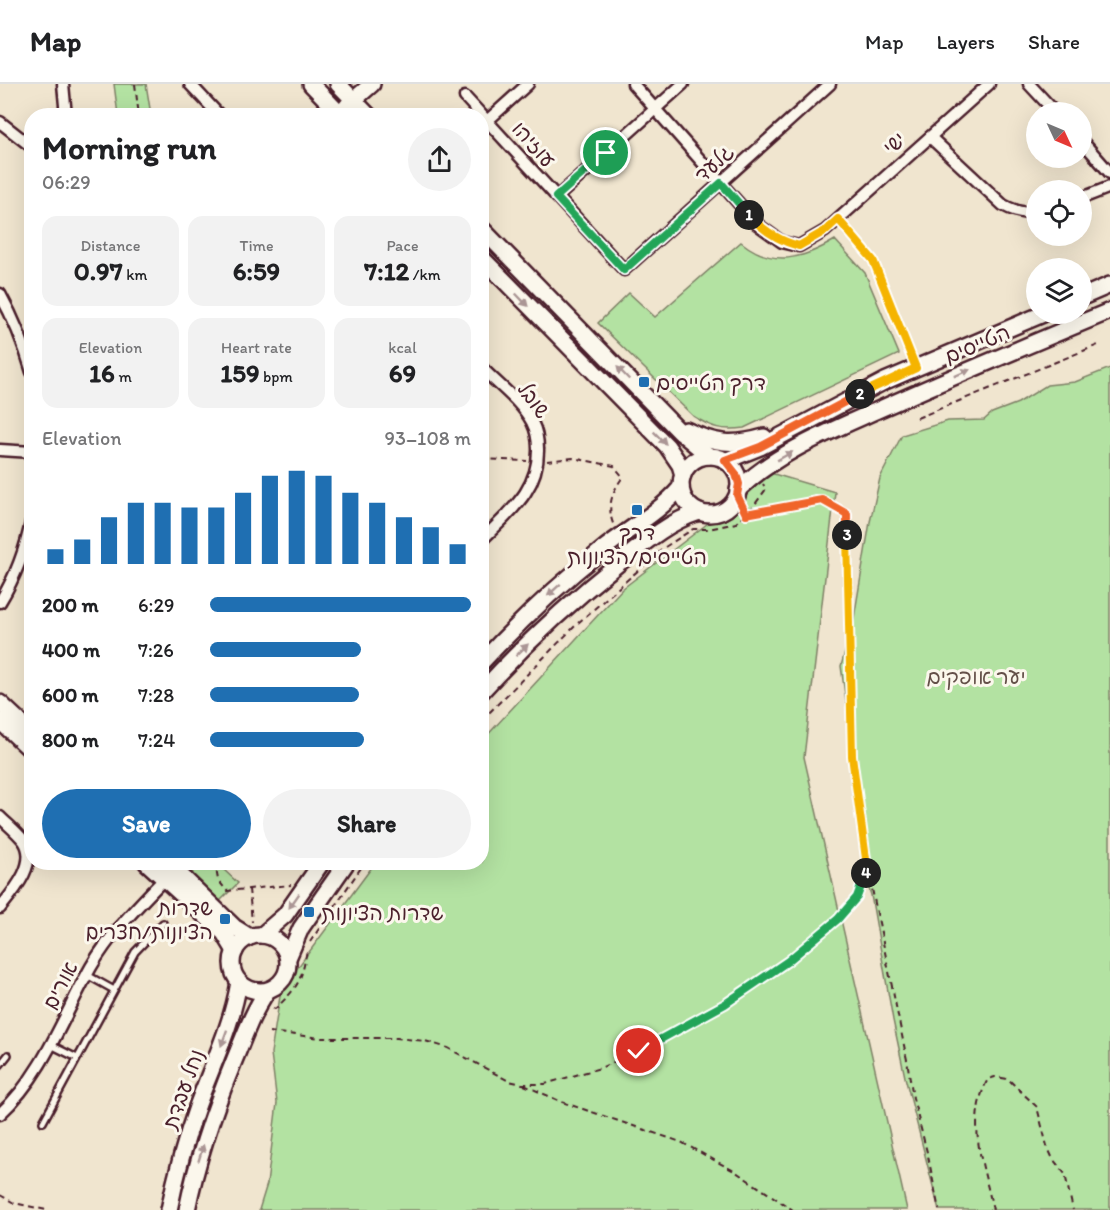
<!DOCTYPE html>
<meta charset="utf-8">
<style>
body{margin:0;font-family:Itim,"Playpen Sans Hebrew",sans-serif;background:#f2f2f2;color:#202124;height:100vh;display:flex;flex-direction:column;font-size:22px;white-space:nowrap}
*{box-sizing:border-box;margin:0}
p{font-size:20px;color:#757577}
.icon{flex:none;width:33px;height:33px;fill:none;stroke:currentColor;stroke-width:2;stroke-linecap:round;stroke-linejoin:round}
.map{position:relative;flex:1;overflow:hidden}
.sheet{position:absolute;left:24px;top:24px;width:465px;height:762px;display:flex;flex-direction:column;background:#fff;border-radius:24px;box-shadow:0 6px 24px #0002}
.sheet>*{flex:none}
.needle{width:39px;rotate:134deg}
.controls{position:absolute;left:1026px;top:18px;display:grid;gap:12px}
.controls a{display:grid;place-items:center;width:66px;height:66px;border-radius:50%;background:#fff;box-shadow:0 6px 24px #0002;font-size:30px}
.pin{position:absolute;display:grid;place-items:center;width:51px;height:51px;color:#fff;margin:-26px;border:3px solid #fff;border-radius:50%;box-shadow:0 2px 6px #0007}
.km{position:absolute;width:30px;height:30px;margin:-15px;border-radius:50%;background:#222;color:#fff;font-size:16px;line-height:30px;text-align:center}
.round{display:grid;place-items:center;flex:none;width:63px;height:63px;border-radius:32px;background:#f2f2f2}
.head{display:flex;align-items:center;justify-content:space-between;height:102px;padding:0 18px}
h1{font-size:33px;font-weight:800;line-height:45px}
.figures{display:grid;grid-template-columns:repeat(3,1fr);gap:9px;height:102px;padding:6px 18px}
.figures div{display:grid;align-content:center;border-radius:15px;background:#f2f2f2;text-align:center}
.figures b{font-size:26px;font-weight:800}
.figures small{font-size:16px;font-weight:400}
.figures p{font-size:16px}
.chart{height:168px;padding:12px 18px}
.chart p{display:flex;justify-content:space-between}
.chart svg{width:100%;height:108px;margin-top:6px;stroke:#1f6fb2;stroke-width:6}
.primary-button{display:flex;gap:12px;margin-top:auto;padding:12px 18px}
.primary-button a{flex:1;height:69px;border-radius:36px;background:#1f6fb2;color:#fff;font-size:24px;font-weight:800;line-height:69px;text-align:center}
.primary-button a+a{background:#f2f2f2;color:#202124}
ul{padding:0 18px;list-style:none;font-size:20px}
li{display:grid;grid-template-columns:96px 72px 1fr;align-items:center;height:45px}
li i{height:15px;border-radius:8px;background:#1f6fb2}
header{display:flex;align-items:center;gap:36px;box-sizing:border-box;height:84px;padding:0 30px;background:#fff;border-bottom:2px solid #e0e0e0}
header strong{font-size:28px}
nav{display:flex;gap:33px;margin-inline-start:auto;font-size:21px}
.map>svg:first-child{display:block}
</style>
<header>
<strong>Map</strong>
<nav><a>Map</a><a>Layers</a><a>Share</a></nav>
</header>
<div class="map">
<svg width="1110" height="1126" viewBox="0 0 1110 1126">
<rect width="100%" height="100%" fill="#f0e5cf"/>
<filter id="ink" filterUnits="userSpaceOnUse"><feTurbulence type="fractalNoise" baseFrequency=".0167" numOctaves="2"/><feDisplacementMap in="SourceGraphic" scale="12" xChannelSelector="R" yChannelSelector="G"/><feConvolveMatrix kernelMatrix="1 2 1 2 8 2 1 2 1" color-interpolation-filters="sRGB"/></filter>
<g filter="url(#ink)">
<g fill="#b3e2a2" stroke="#7e8066" stroke-width="1.5">
<polygon points="114,0 146,0 151,31 118,31"/>
<path d="M835,156L865,189L899,270L744,344C722,347 712,344 693,332L598,239L629,209L655,233L741,158C773,184 803,175 835,156Z"/>
<polygon points="1110,284 1110,1126 939,1126 905,993 893,936 871,811 865,792 850,685 847,625 841,582 853,540 870,438 880,394 902,351 948,337 984,336 992,329 1018,319 1047,301 1075,298"/>
<polygon points="767,388 835,408 804,673 907,1126 259,1126 267,1100 277,1019 271,969 281,906 375,779 482,778 482,657 622,505 733,420"/>
<polygon points="192,779 223,779 224,786 238,799 219,818 193,793"/>
</g>
<g fill="none" stroke-linecap="round" stroke-linejoin="round">
<defs>
<g id="lane">
<polyline points="87,891 114,906"/>
<polyline points="51,961 77,974"/>
<polyline points="0,981 8,971"/>
<polyline points="43,1038 135,868 163,839"/>
</g>
<g id="street">
<polyline points="63,0 66,32"/>
<polyline points="190,0 220,32"/>
<polyline points="633,0 757,140 782,158 799,162 825,147 989,0"/>
<polyline points="1029,0 1055,28"/>
<polyline points="465,13 624,186 830,0"/>
<polyline points="487,37 528,0"/>
<polyline points="0,38 32,63"/>
<path d="M930,53L1003,121C1014,127 1024,130 1036,129"/>
<polyline points="1082,57 1110,89"/>
<polyline points="557,113 683,0"/>
<polyline points="1082,114 1110,103"/>
<path d="M0,210C14,235 24,260 32,288"/>
<path d="M482,284C498,301 521,317 532,338C536,346 538,357 538,365C539,407 508,429 482,456"/>
<polyline points="0,366 32,368"/>
<path d="M0,518C16,492 26,464 32,434"/>
<path d="M0,733C8,741 17,748 24,757C39,779 13,808 0,824"/>
<path d="M0,1030C43,991 63,933 91,883C110,850 137,823 164,795"/>
</g>
<g id="secondary">
<polyline points="311,0 342,32"/>
<polyline points="338,0 369,32"/>
<polyline points="347,22 372,0"/>
<polyline points="482,145 680,348 709,372"/>
<polyline points="482,174 667,362 680,381 683,391"/>
<polyline points="1082,213 1110,201"/>
<path d="M686,346C715,360 733,362 764,353"/>
<circle cx="710" cy="401" r="29"/>
<polyline points="725,377 760,363 885,297 1043,230"/>
<path d="M738,406C777,368 831,347 880,325C956,291 1033,259 1110,227"/>
<path d="M482,578C519,538 559,500 602,466C628,445 659,429 681,403"/>
<path d="M482,607C524,561 570,518 619,479C644,459 668,438 699,428"/>
<polyline points="0,619 32,649"/>
<polyline points="0,637 32,667"/>
<polyline points="146,778 224,849 235,867"/>
<polyline points="167,778 234,843 250,853"/>
<circle cx="260" cy="879" r="28"/>
<polyline points="262,851 285,831 322,778"/>
<polyline points="288,874 301,844 347,778"/>
<path d="M169,1126C176,1090 186,1054 198,1020C213,979 232,941 239,898"/>
<path d="M187,1126C197,1075 214,1026 234,977C244,953 252,929 267,907"/>
</g>
</defs>
<use href="#lane" stroke="#4a1f2b" stroke-width="10"/>
<use href="#street" stroke="#4a1f2b" stroke-width="15"/>
<use href="#secondary" stroke="#4a1f2b" stroke-width="20"/>
<g stroke="#4a1f2b" stroke-width="2" stroke-dasharray="6 4.5" stroke-linecap="butt">
<polyline points="135,0 139,32"/>
<polyline points="845,144 873,176 911,271"/>
<polyline points="917,334 1098,261"/>
<polyline points="482,375 527,377"/>
<path d="M547,377L573,374L614,382L623,393C612,407 606,424 614,442"/>
<polyline points="482,636 578,539 665,463 693,445 709,445 736,439 753,423 766,405 763,400"/>
<polyline points="215,778 218,796 227,807 291,801"/>
<polyline points="868,785 907,976 913,1014 928,1072 939,1126"/>
<polyline points="249,805 252,838"/>
<polyline points="310,858 365,778"/>
<polyline points="226,875 228,890"/>
<path d="M273,924L275,925C298,903 302,897 307,865"/>
<polyline points="269,948 322,954 397,954 425,957 448,964 509,997 522,1000 545,1000 600,984 639,967 725,920 788,877 838,835 857,813 867,782 852,672 848,576 847,430 822,415 745,430 741,419"/>
<polyline points="524,1001 562,1018 681,1058 736,1088 793,1126"/>
<polyline points="0,1111 14,1119 46,1126"/>
<path d="M993,1126C984,1082 965,1038 988,995L995,993L1008,995L1037,1023L1047,1062L1053,1075L1065,1090L1073,1126"/>
</g>
<use href="#lane" stroke="#fbf7ec" stroke-width="5"/>
<use href="#street" stroke="#fbf7ec" stroke-width="10"/>
<use href="#secondary" stroke="#fbf7ec" stroke-width="15"/>
</g>
<defs><path id="oneway-solid" d="M-6-.8H1V-3.2L6.5 0L1 3.2V.8H-6Z" transform="scale(1.5)"/></defs>
<g fill="#ab9695">
<use href="#oneway-solid" transform="translate(522 216) rotate(46)"/>
<use href="#oneway-solid" transform="translate(623 289) rotate(-134)"/>
<use href="#oneway-solid" transform="translate(962 289) rotate(-23)"/>
<use href="#oneway-solid" transform="translate(660 354) rotate(45)"/>
<use href="#oneway-solid" transform="translate(785 372) rotate(-29)"/>
<use href="#oneway-solid" transform="translate(554 506) rotate(138)"/>
<use href="#oneway-solid" transform="translate(522 566) rotate(-44)"/>
<use href="#oneway-solid" transform="translate(294 817) rotate(125)"/>
<use href="#oneway-solid" transform="translate(224 954) rotate(110)"/>
<use href="#oneway-solid" transform="translate(201 1069) rotate(-73)"/>
</g>
</g>
<g fill="none" stroke-linecap="round" stroke-linejoin="round" filter="url(#ink)">
<defs>
<polyline id="split-1" points="606,69 556,113 624,186 721,99 749,131"/>
<path id="split-2" d="M749,131C763,146 779,157 799,162L825,147L838,135L873,176L916,284L860,310"/>
<polyline id="split-3" points="847,451 847,430 822,416 746,430 737,411 739,400 736,390 725,376 760,363 860,310"/>
<polyline id="split-4" points="847,451 852,672 867,782 866,789"/>
<polyline id="split-5" points="639,967 725,920 788,877 838,835 857,813 866,789"/>
</defs>
<use href="#split-1" stroke="#fff" stroke-width="12"/>
<use href="#split-2" stroke="#fff" stroke-width="12"/>
<use href="#split-3" stroke="#fff" stroke-width="12"/>
<use href="#split-4" stroke="#fff" stroke-width="12"/>
<use href="#split-5" stroke="#fff" stroke-width="12"/>
<use href="#split-1" stroke="#22a559" stroke-width="8"/>
<use href="#split-2" stroke="#f5b400" stroke-width="8"/>
<use href="#split-3" stroke="#f0652b" stroke-width="8"/>
<use href="#split-4" stroke="#f5b400" stroke-width="8"/>
<use href="#split-5" stroke="#22a559" stroke-width="8"/>
</g>
<g fill="#1f6fb2" stroke="#fbf7ec" stroke-width="2">
<rect x="638" y="292" width="12" height="12" rx="3"/>
<rect x="631" y="420" width="12" height="12" rx="3"/>
<rect x="303" y="822" width="12" height="12" rx="3"/>
<rect x="219" y="829" width="12" height="12" rx="3"/>
</g>
<g text-anchor="middle" dominant-baseline="central" stroke-width="6" stroke-linejoin="round" paint-order="stroke">
<g font-size="21" fill="#4a1f2b" stroke="#fbf7ec">
<text transform="translate(894 59) rotate(-42)">ישי</text>
<text transform="translate(534 60) rotate(48)">עוזיהו</text>
<text transform="translate(714 79) rotate(-42)">גלעד</text>
<text transform="translate(977 260) rotate(-23)">הטייסים</text>
<text transform="translate(534 316) rotate(54)">שובל</text>
<text transform="translate(60 901) rotate(-62)">אורים</text>
<text transform="translate(183 1005) rotate(-70)">נחל עבדת</text>
</g>
<g font-size="21" fill="#4a1f2b" stroke="#fbf7ec" text-anchor="start">
<text x="656" y="298">דרך הטייסים</text>
<text x="637" y="448" text-anchor="middle">דרך<tspan x="637" dy="24">הטייסים/הציונות</tspan></text>
<text x="213" y="823" text-anchor="end">שדרות<tspan x="213" dy="24">הציונות/חצרים</tspan></text>
<text x="321" y="828">שדרות הציונות</text>
</g>
<g font-size="21" fill="#645049" stroke="#fbf7ec">
<text x="976" y="592">יער אופקים</text>
</g>
</g>
</svg>
<div class="controls">
<a><svg class="needle" viewBox="-14 -14 28 28"><path d="M0-13l5 13h-10z" fill="#e53935"/><path d="M0 13l5-13h-10z" fill="#757577"/></svg></a>
<a><svg class="icon" aria-label="locate" viewBox="0 0 24 24"><circle cx="12" cy="12" r="6"/><path d="M12 2v4M12 18v4M2 12h4M18 12h4"/></svg></a>
<a><svg class="icon" aria-label="layers" viewBox="0 0 24 24"><path d="M12 4l9 5-9 5-9-5zM3 14l9 5 9-5"/></svg></a>
</div>
<div class="pin" style="left:606px;top:69px;background:#1e9e55"><svg class="icon" aria-label="arrive" viewBox="0 0 24 24"><path d="M6 21V4h12l-3 4 3 4H6"/></svg></div>
<div class="pin" style="left:639px;top:967px;background:#d93025"><svg class="icon" aria-label="check" viewBox="0 0 24 24"><path d="M5 12l5 5 9-10"/></svg></div>
<b class="km" style="left:749px;top:131px">1</b>
<b class="km" style="left:860px;top:310px">2</b>
<b class="km" style="left:847px;top:451px">3</b>
<b class="km" style="left:866px;top:789px">4</b>
<section class="sheet">
<div class="head"><div><h1>Morning run</h1><p>06:29</p></div><a class="round"><svg class="icon" aria-label="share" viewBox="0 0 24 24"><path d="M12 15V3M7 8l5-5 5 5M5 13v7h14v-7"/></svg></a></div>
<div class="figures">
<div><p>Distance</p><b>0.97<small> km</small></b></div>
<div><p>Time</p><b>6:59</b></div>
<div><p>Pace</p><b>7:12<small> /km</small></b></div>
</div>
<div class="figures">
<div><p>Elevation</p><b>16<small> m</small></b></div>
<div><p>Heart rate</p><b>159<small> bpm</small></b></div>
<div><p>kcal</p><b>69</b></div>
</div>
<div class="chart"><p><span>Elevation</span>93–108 m</p>
<svg viewBox="0 0 160 44" preserveAspectRatio="none"><path d="M5 44V38M15 44V34M25 44V25M35 44V19M45 44V19M55 44V21M65 44V21M75 44V15M85 44V8M95 44V6M105 44V8M115 44V15M125 44V19M135 44V25M145 44V29M155 44V36"/></svg>
</div>
<ul>
<li><b>200 m</b>6:29<i style="width:100%"></i></li>
<li><b>400 m</b>7:26<i style="width:58%"></i></li>
<li><b>600 m</b>7:28<i style="width:57%"></i></li>
<li><b>800 m</b>7:24<i style="width:59%"></i></li>
</ul>
<div class="primary-button"><a>Save</a><a>Share</a></div>
</section>
</div>
